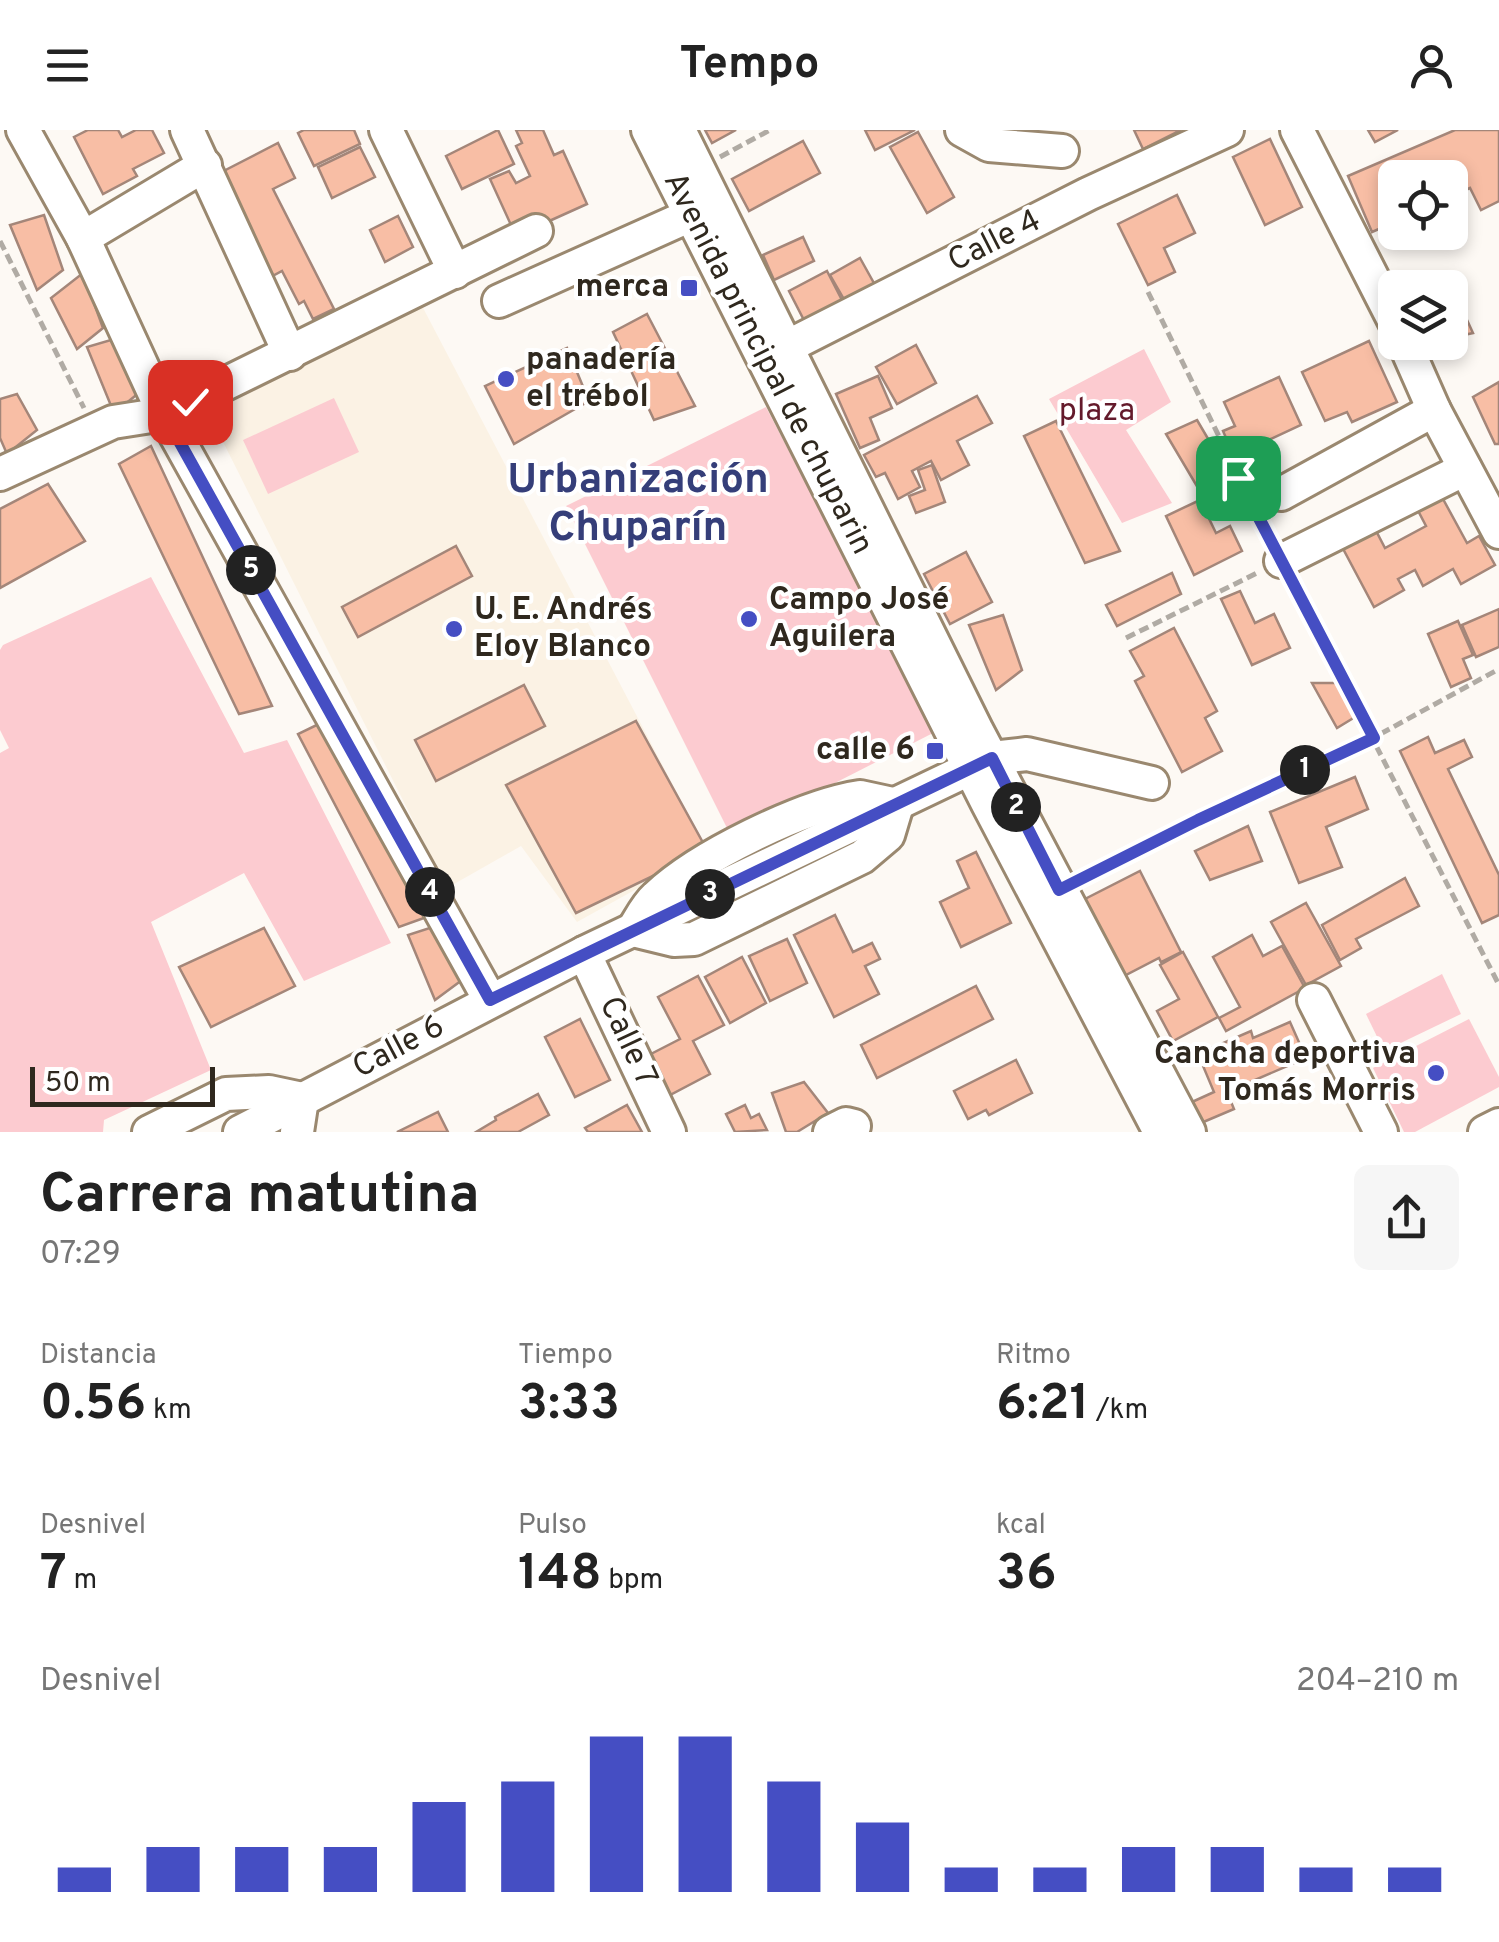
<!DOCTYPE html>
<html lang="es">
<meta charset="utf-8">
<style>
body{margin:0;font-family:Overpass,sans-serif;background:#f6f6f6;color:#222;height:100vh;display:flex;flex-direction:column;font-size:38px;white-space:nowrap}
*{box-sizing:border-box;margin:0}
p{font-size:32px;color:#767676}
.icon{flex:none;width:55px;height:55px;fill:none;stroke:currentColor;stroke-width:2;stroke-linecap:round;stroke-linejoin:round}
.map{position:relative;height:1002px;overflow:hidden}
.drawer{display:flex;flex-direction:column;background:#fff;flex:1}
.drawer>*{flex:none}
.fabs{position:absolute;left:1378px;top:30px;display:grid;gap:20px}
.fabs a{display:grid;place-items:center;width:90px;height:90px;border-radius:15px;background:#fff;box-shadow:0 5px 15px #0003;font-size:50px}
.scale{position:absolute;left:30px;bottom:25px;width:185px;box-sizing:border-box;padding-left:10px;border:5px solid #2f281e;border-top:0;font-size:28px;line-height:35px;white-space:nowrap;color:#2f281e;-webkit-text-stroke:8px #fff;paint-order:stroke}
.pin{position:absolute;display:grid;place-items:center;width:85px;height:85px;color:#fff;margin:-42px;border-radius:20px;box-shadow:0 5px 15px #0006}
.km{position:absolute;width:50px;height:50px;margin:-25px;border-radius:50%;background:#222;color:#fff;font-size:28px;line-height:50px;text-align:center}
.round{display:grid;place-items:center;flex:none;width:105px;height:105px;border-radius:15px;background:#f6f6f6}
.summary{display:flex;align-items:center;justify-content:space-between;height:170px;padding:0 40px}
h1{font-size:55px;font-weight:700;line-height:75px}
.figures{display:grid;grid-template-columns:repeat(3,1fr);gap:15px;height:170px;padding:10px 40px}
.figures div{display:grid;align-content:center}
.figures b{font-size:50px;font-weight:700}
.figures small{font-size:28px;font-weight:400}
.figures p{font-size:28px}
.chart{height:280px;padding:20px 40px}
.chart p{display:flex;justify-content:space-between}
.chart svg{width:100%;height:180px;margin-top:10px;stroke:#454ec3;stroke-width:6}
header{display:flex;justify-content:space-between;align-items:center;height:130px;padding:0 40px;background:#fff;font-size:45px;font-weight:700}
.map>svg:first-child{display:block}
</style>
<header><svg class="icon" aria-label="menu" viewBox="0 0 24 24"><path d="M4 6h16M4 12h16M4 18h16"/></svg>Tempo<svg class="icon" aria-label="person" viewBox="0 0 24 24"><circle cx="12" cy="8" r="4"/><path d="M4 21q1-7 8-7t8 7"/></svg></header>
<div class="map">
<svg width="1499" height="1002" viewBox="0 0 1499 1002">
<rect width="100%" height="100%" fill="#fdf9f4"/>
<polygon fill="#fbf2e4" points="421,174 707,720 577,792 521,716 447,758 208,282"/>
<g fill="#fccbd0">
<polygon points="1144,219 1171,272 1126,300 1172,373 1122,393 1049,269"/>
<polygon points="334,268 359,322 268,364 243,310"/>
<polygon points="766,277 935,602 731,706 566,376"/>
<polygon points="151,447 244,623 287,610 391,813 304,851 244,743 151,792 211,940 104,990 103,1002 0,1002 0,623 9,618 0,600 0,520 3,515"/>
<polygon points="1442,844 1461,884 1384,921 1366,884"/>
<polygon points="1469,889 1499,947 1499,957 1415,1002 1404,1002 1373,938"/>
</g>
<g fill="#f8bea5" stroke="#a48679" stroke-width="2.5">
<polygon points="88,0 118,0 122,7 136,0 152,0 164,23 133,39 137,46 103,64 74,7"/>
<polygon points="304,0 354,0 360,14 314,36 298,3"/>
<polygon points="498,0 514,34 462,59 446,26"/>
<polygon points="516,0 543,0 554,25 563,21 587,74 516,106 490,49 509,41 516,53 530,46 516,16 522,13"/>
<polygon points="705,0 736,0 712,13"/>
<polygon points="865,0 915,0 875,20"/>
<polygon points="1134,0 1181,0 1143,19"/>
<polygon points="1368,0 1398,0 1375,12"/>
<polygon points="1455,0 1499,0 1499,71 1481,80 1470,58 1450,67 1450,48 1395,48 1395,92 1372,102 1348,46"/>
<polygon points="918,2 954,67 927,83 890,17"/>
<polygon points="1270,9 1302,77 1265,95 1233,27"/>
<polygon points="803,11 820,43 749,81 732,49"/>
<polygon points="278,13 295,48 273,59 334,179 313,189 304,171 299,174 282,141 265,150 212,47"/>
<polygon points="360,17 375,47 332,68 318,37"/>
<polygon points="1177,65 1195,103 1164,118 1175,142 1148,155 1118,94"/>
<polygon points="44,85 63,140 37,160 10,95"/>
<polygon points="398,86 413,117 385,132 370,100"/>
<polygon points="803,107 814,131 774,150 763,125"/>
<polygon points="860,128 875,155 845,171 830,145"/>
<polygon points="827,141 845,176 807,196 789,161"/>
<polygon points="83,143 103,198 77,219 51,168"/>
<polygon points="1447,146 1473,203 1450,208 1450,158 1427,158"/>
<polygon points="647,184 695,276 654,290 613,202"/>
<polygon points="121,207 140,262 114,283 87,217"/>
<polygon points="1369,211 1397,272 1352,292 1347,282 1325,291 1302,242"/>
<polygon points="916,215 936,253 897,274 876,237"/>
<polygon points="567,218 589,271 514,314 485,256"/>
<polygon points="878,246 892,278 870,288 879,310 860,318 836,264"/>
<polygon points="1279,247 1301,295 1234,326 1223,301 1235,296 1224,272"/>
<polygon points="1499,252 1499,314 1495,314 1473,267"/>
<polygon points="17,264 37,300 7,324 0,308 0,269"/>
<polygon points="977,266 992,293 957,311 969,335 941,350 931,331 912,341 920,357 898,369 885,343 876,347 864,325"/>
<polygon points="1197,290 1227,341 1198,358 1166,304"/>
<polygon points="1056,291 1120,421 1085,433 1024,306"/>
<polygon points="151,316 272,576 239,584 119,334"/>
<polygon points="932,335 945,372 916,383 909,366 925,360 918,340"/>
<polygon points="48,354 85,411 0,458 0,379"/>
<polygon points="1437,358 1467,413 1479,406 1495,435 1461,454 1453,439 1423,456 1415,440 1398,449 1404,460 1374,477 1340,413 1373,395 1385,418 1426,396 1413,371"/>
<polygon points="1200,370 1216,403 1230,396 1242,421 1194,445 1166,386"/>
<polygon points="456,416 472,446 358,507 342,477"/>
<polygon points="966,422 992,472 950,494 924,444"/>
<polygon points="1172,443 1181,464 1117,496 1106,475"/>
<polygon points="1240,461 1255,493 1274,484 1290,518 1252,535 1221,469"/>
<polygon points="1499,479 1499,517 1476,527 1462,495"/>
<polygon points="1003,485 1022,540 996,560 969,495"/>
<polygon points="1458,491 1473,525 1463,529 1471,548 1451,557 1428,504"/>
<polygon points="1174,498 1217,581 1205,588 1222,621 1182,642 1135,551 1144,546 1130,521"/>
<polygon points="1312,553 1339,553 1355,587 1337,598"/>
<polygon points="524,555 545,596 436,651 415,610"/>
<polygon points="325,591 435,784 399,797 298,604"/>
<polygon points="636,591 707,720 576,783 506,655"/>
<polygon points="1428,607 1435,623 1464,610 1472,627 1448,639 1499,745 1499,785 1482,793 1400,621"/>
<polygon points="1355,647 1368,679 1326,697 1342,737 1299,753 1270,682"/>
<polygon points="1248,696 1262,731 1210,750 1195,721"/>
<polygon points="976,722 1011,793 961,817 940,772 969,758 957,731"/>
<polygon points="1140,741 1181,822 1161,832 1159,828 1122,847 1083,770"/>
<polygon points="1405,748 1419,776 1356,809 1361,818 1340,830 1322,795"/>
<polygon points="1306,773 1341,836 1306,855 1271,792"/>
<polygon points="835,785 853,822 872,813 880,829 865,836 879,864 834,887 794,805"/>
<polygon points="442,794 462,850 435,870 408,805"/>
<polygon points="264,798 295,856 211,897 179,837"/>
<polygon points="1252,805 1263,826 1282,816 1305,858 1226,901 1219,888 1240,877 1213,827"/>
<polygon points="787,809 807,853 770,871 749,826"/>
<polygon points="1183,822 1218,887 1173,911 1157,881 1179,869 1160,835"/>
<polygon points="742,827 766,873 730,893 705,847"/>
<polygon points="698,846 724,895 693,911 710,944 670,965 649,925 680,909 658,867"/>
<polygon points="976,856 993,889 877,948 861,915"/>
<polygon points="580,889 610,950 575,967 545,907"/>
<polygon points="1290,892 1306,928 1227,962 1234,979 1201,993 1192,972 1214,962 1198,924 1251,901 1253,908"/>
<polygon points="1016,930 1032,963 989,985 986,980 968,989 954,961"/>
<polygon points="804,952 828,983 797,1002 786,1002 772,963"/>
<polygon points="538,964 549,985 518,1002 476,1002 496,990 495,987"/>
<polygon points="627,975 642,1002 588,1002 585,998"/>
<polygon points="745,975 751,988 759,984 767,1000 735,1002 726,984"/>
<polygon points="438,982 448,1002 397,1002"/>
</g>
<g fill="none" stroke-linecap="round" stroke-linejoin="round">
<defs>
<g id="minor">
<polyline points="23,0 83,108 164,284 536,101"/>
<polyline points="187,0 290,224"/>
<polyline points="386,0 455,142"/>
<polyline points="648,0 988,674 1160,1002"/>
<polyline points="679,0 977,601 1189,1002"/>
<polyline points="962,0 989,15 1062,21"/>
<polyline points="1297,0 1395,192"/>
<polyline points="83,108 205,35"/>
<polyline points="499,171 691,85"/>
<polyline points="1404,212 1434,280 1499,402"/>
<polyline points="769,226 1088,64 1227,0"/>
<polyline points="0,344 113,292 164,284 490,870"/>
<polyline points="1281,364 1434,280"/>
<polyline points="1281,431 1465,339"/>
<path d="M860,667L897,675L888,705L862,727L694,809L674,810L633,800C640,789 646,776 656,767C698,727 802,676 860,667Z"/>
<polyline points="584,823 669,1002"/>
<polyline points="1314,870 1381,1002"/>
<polyline points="149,1002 226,964 269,962 302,969 297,1002"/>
<polyline points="240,1002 584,823 992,628 1027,624 1152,653"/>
<polyline points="830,1002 846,994 854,996"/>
<polyline points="1485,1002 1499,995"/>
</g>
</defs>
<use href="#minor" stroke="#9a886f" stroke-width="38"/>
<g stroke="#b0aba4" stroke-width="5" stroke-dasharray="10 5" stroke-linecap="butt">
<polyline points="720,27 770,0"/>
<polyline points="0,111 84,278"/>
<polyline points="1148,162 1268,406"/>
<polyline points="1294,456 1499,855"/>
<polyline points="1126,508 1257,443"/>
<polyline points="1084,748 1198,689 1373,608 1499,539"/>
</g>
<use href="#minor" stroke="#fff" stroke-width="32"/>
</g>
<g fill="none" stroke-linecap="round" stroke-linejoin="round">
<defs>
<polyline id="route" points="190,272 164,284 490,870 992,628 1059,760 1198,690 1374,608 1238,348"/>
</defs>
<use href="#route" stroke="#fff" stroke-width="20"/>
<use href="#route" stroke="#454ec3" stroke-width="12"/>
</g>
<g fill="#454ec3" stroke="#fff" stroke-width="4">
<rect x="679" y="148" width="20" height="20" rx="5"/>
<circle cx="506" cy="249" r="10"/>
<circle cx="749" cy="489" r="10"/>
<circle cx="454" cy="499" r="10"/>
<rect x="925" y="611" width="20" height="20" rx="5"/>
<circle cx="1436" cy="943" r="10"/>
</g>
<g text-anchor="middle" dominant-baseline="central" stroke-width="8" stroke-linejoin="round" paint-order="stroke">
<g font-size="32" fill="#2f281e" stroke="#fff">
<text transform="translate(995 112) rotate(-27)">Calle 4</text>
<text transform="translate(767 234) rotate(63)">Avenida principal de chuparin</text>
<text transform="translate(627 912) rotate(65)">Calle 7</text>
<text transform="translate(399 918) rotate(-28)">Calle 6</text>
</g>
<g font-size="32" font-weight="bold" fill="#2f281e" stroke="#fff" text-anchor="end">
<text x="669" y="158">merca</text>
<text x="526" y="231" text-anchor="start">panadería<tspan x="526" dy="37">el trébol</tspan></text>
<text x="769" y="471" text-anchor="start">Campo José<tspan x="769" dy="37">Aguilera</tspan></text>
<text x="474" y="481" text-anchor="start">U. E. Andrés<tspan x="474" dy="37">Eloy Blanco</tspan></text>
<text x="915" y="621">calle 6</text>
<text x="1416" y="925">Cancha deportiva<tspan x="1416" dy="37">Tomás Morris</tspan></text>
</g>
<g font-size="32" fill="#641a2b" stroke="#fff">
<text x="1097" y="282">plaza</text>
</g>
<g font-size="42" font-weight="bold" fill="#353e79" stroke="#fff">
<text x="638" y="351">Urbanización<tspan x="638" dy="48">Chuparín</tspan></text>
</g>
</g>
</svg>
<div class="fabs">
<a><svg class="icon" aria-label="locate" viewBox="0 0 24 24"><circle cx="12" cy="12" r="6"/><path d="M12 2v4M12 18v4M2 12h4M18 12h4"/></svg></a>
<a><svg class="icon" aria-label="layers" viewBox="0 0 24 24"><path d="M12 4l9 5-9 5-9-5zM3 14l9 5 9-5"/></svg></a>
</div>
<div class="scale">50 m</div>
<div class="pin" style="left:1238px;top:348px;background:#1e9e55"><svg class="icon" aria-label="arrive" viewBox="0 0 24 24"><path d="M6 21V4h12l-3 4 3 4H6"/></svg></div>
<div class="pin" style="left:190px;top:272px;background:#d93025"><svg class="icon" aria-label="check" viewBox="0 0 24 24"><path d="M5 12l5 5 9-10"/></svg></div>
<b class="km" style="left:1305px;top:640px">1</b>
<b class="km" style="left:1016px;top:677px">2</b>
<b class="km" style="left:710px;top:764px">3</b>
<b class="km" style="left:430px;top:762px">4</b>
<b class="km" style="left:251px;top:440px">5</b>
</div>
<section class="drawer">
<div class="summary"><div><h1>Carrera matutina</h1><p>07:29</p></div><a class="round"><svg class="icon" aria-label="share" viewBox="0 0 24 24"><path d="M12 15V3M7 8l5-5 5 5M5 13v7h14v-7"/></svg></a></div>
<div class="figures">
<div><p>Distancia</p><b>0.56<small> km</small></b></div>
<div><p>Tiempo</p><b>3:33</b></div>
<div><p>Ritmo</p><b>6:21<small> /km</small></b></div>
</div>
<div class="figures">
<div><p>Desnivel</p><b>7<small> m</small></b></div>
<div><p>Pulso</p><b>148<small> bpm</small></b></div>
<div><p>kcal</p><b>36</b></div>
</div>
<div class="chart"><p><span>Desnivel</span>204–210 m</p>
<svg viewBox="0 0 160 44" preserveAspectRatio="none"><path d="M5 44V38M15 44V33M25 44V33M35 44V33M45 44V22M55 44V17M65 44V6M75 44V6M85 44V17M95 44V27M105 44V38M115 44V38M125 44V33M135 44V33M145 44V38M155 44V38"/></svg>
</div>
</section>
